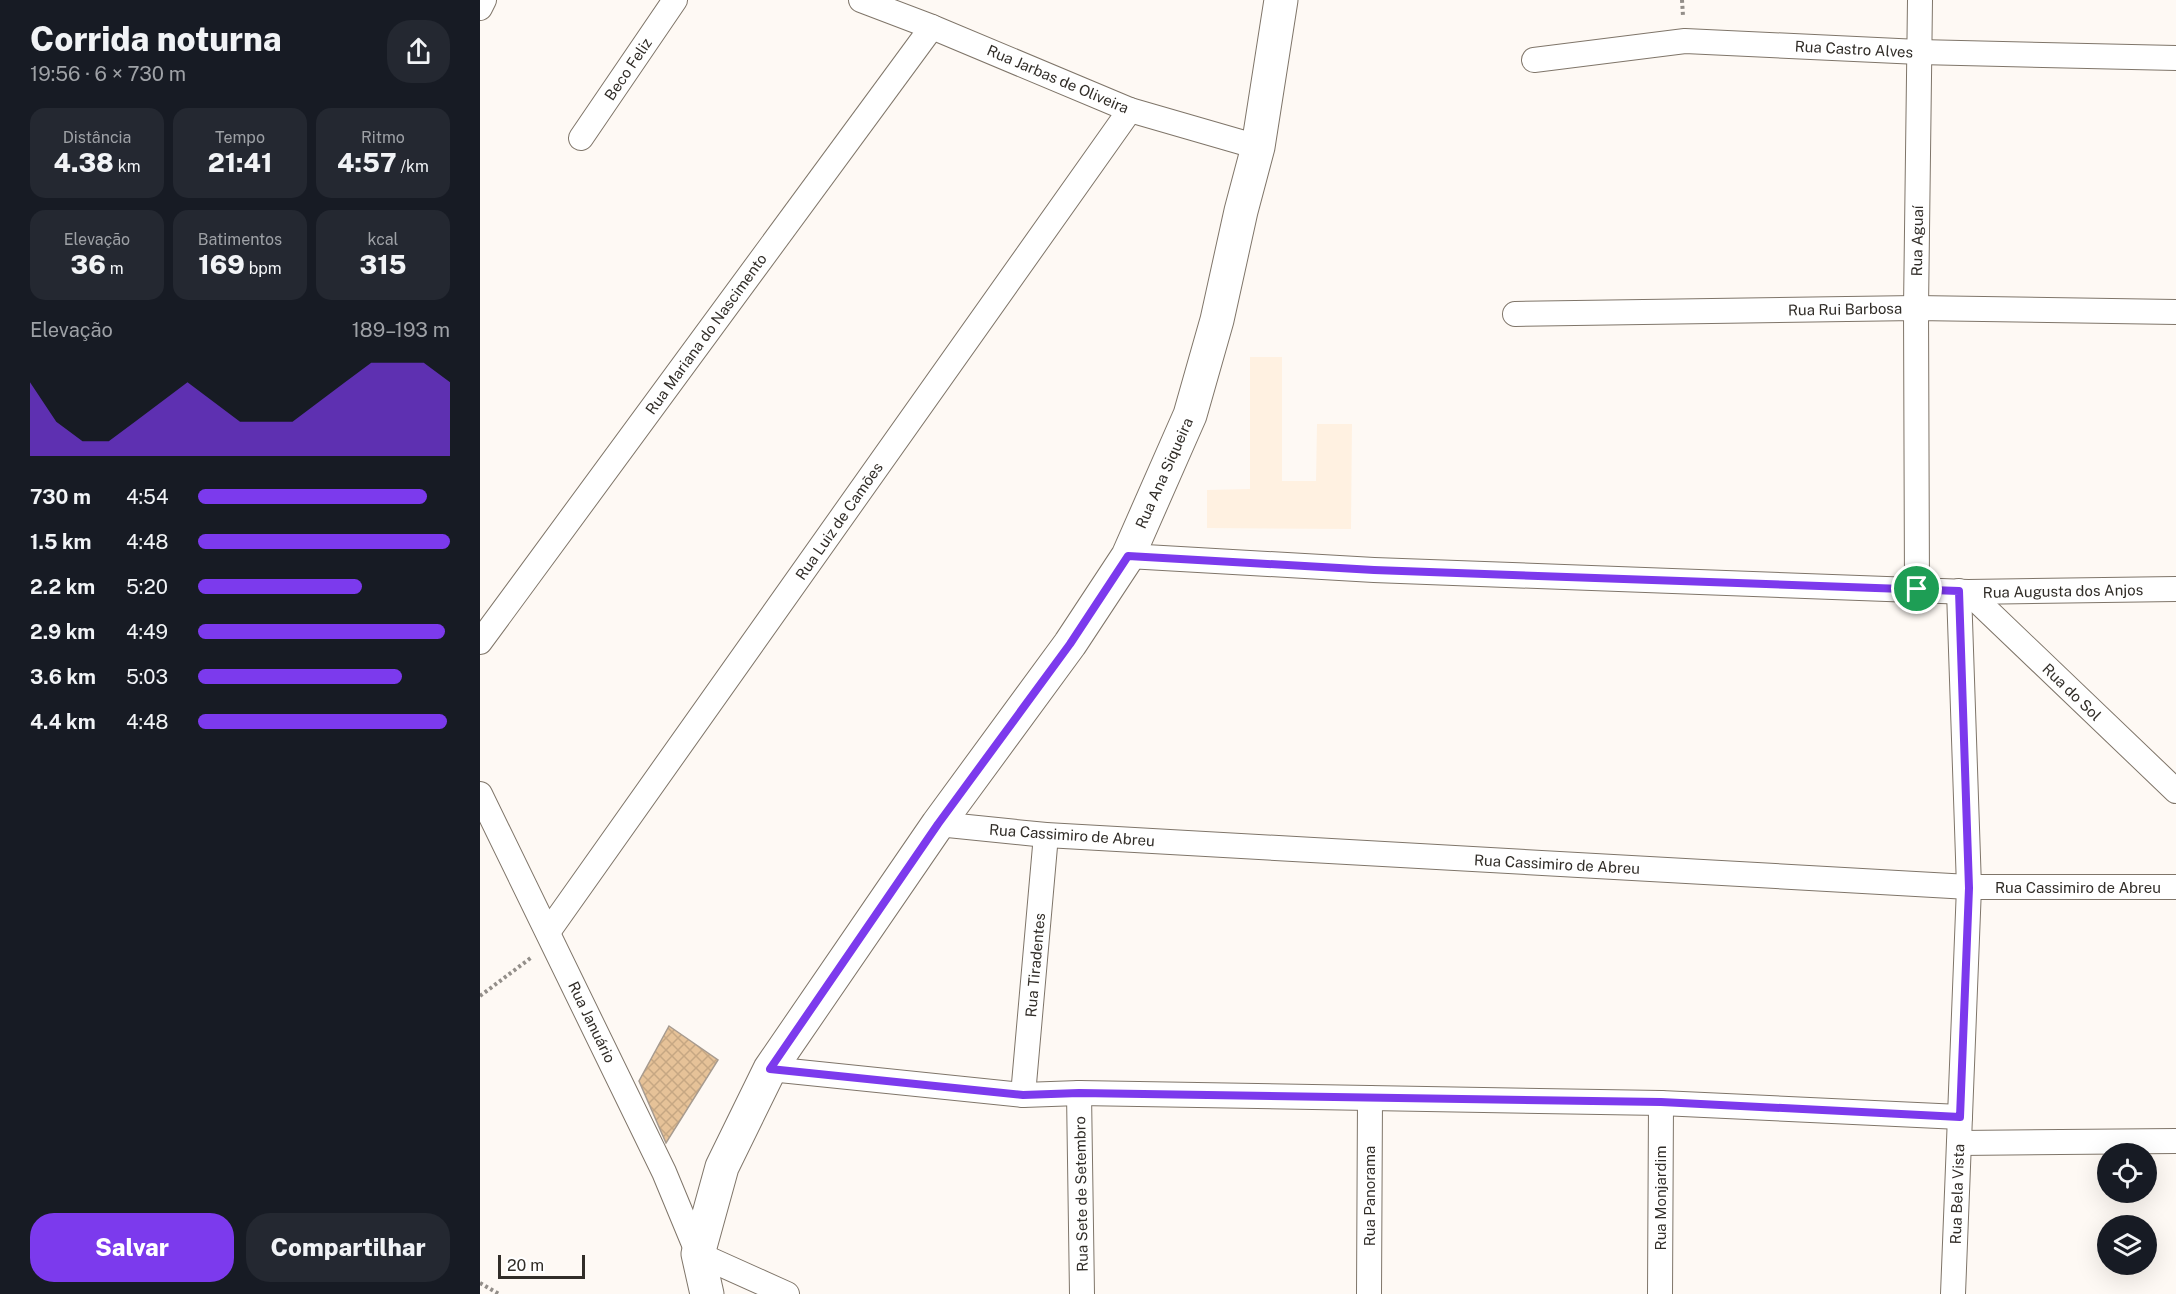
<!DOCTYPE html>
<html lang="pt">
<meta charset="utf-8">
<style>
body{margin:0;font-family:"Public Sans",sans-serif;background:#242831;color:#f1f3f6;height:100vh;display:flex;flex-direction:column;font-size:22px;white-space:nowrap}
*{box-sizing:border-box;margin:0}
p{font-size:20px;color:#9ea1a6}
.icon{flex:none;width:33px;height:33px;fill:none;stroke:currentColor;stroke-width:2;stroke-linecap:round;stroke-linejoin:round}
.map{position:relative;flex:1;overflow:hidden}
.side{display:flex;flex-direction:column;background:#171b24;width:480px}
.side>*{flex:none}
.fabs{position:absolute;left:1617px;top:1143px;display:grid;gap:12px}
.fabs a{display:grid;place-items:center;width:60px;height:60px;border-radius:50%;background:#171b24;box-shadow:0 6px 24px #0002;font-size:30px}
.scale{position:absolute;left:18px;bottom:15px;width:87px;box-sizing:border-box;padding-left:6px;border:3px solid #312d28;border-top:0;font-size:16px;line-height:21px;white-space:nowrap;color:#312d28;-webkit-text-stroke:4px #fff;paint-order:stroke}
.pin{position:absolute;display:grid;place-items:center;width:51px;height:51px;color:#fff;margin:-26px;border:3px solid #fff;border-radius:50%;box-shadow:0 2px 6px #0007}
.round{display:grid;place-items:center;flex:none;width:63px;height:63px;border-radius:24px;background:#242831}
.overview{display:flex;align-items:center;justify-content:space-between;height:102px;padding:0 30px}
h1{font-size:33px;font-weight:800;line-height:45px}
.figures{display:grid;grid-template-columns:repeat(3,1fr);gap:9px;height:102px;padding:6px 30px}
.figures div{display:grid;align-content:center;border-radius:15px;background:#242831;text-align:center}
.figures b{font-size:26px;font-weight:800}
.figures small{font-size:16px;font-weight:400}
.figures p{font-size:16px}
.chart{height:168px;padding:12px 30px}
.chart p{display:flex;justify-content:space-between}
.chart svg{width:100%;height:108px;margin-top:6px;fill:#7c3aed;opacity:.7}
.primary-button{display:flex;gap:12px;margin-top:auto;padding:12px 30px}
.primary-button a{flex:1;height:69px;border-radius:24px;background:#7c3aed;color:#fff;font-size:24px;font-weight:800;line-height:69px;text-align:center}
.primary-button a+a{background:#242831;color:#f1f3f6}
ul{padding:0 30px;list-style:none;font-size:20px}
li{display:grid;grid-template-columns:96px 72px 1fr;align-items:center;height:45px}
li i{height:15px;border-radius:8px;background:#7c3aed}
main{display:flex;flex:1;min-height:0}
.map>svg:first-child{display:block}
</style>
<main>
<section class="side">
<div class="overview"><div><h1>Corrida noturna</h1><p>19:56 · 6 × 730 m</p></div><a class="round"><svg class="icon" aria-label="share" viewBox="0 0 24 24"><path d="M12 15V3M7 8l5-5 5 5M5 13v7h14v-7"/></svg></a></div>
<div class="figures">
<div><p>Distância</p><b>4.38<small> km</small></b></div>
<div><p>Tempo</p><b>21:41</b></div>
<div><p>Ritmo</p><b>4:57<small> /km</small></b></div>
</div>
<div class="figures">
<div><p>Elevação</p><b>36<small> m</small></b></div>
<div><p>Batimentos</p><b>169<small> bpm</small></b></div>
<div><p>kcal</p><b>315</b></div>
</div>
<div class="chart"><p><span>Elevação</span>189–193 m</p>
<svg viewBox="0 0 160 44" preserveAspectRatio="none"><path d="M0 44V14L10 30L20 38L30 38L40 30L50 22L60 14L70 22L80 30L90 30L100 30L110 22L120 14L130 6L140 6L150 6L160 14V44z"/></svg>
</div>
<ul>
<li><b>730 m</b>4:54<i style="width:91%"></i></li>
<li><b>1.5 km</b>4:48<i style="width:100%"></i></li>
<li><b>2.2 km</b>5:20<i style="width:65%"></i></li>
<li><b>2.9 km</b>4:49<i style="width:98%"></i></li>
<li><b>3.6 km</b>5:03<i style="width:81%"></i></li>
<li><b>4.4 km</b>4:48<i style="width:99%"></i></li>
</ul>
<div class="primary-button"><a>Salvar</a><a>Compartilhar</a></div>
</section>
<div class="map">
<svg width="1696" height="1294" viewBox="0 0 1696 1294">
<defs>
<pattern id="building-cross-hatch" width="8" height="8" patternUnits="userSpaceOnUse" patternTransform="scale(1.5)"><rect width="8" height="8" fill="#e6c298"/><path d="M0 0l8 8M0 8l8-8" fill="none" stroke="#c6a783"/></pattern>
</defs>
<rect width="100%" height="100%" fill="#fef9f4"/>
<polygon fill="#fff1e1" points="770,357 802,357 802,481 836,481 837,424 872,424 871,529 727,528 727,490 770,489"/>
<polygon fill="url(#building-cross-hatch)" stroke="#a79b8f" stroke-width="1.5" points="189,1026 238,1060 186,1143 159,1081"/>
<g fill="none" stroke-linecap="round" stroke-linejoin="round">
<defs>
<g id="street">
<polyline points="381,0 452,27 650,110 778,147"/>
<polyline points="0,8 4,0"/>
<polyline points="1054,60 1205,41 1439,52 1696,58"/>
<polyline points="101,138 195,0"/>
<polyline points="1035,314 1436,308 1696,312"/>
<polyline points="648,556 894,570 1488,592 1696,589"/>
<polyline points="1437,589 1436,308 1440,0"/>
<polyline points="1488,592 1696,791"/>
<polyline points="0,642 452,27"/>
<polyline points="0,794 184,1172 218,1254 307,1294"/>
<polyline points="458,824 566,835 1489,887 1696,887"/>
<polyline points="68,932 650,110"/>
<polyline points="290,1069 543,1095 599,1093 1181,1103 1480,1117"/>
<polyline points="599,1093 602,1294"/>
<polyline points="543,1095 566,835"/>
<polyline points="1479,1143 1696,1141"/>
<polyline points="889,1294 890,1098"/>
<polyline points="1180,1294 1181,1103"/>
<polyline points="1473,1294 1489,887 1479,591"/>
</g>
<polyline id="secondary" points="227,1294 218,1254 242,1167 290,1069 458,824 590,644 648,556 710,415 737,320 761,211 778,147 801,0"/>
</defs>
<use href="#street" stroke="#7f7569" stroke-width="26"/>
<use href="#secondary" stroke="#7f7569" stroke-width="35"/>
<g stroke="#938e89" stroke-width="4" stroke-dasharray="3 3" stroke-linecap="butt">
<polyline points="1202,0 1203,16"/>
<polyline points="0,996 52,957"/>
<polyline points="0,1283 19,1294"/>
</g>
<use href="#street" stroke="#fff" stroke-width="24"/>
<use href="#secondary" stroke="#fff" stroke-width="33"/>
</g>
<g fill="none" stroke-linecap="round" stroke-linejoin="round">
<defs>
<polygon id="route" points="648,556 894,570 1479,591 1489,888 1480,1117 1181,1102 599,1093 543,1095 290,1069 458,824 590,644"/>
</defs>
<use href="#route" stroke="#fff" stroke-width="12"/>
<use href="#route" stroke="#7c3aed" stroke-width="8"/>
</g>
<g text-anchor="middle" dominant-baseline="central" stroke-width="4.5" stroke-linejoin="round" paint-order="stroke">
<g font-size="15" fill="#312d28" stroke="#fff">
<text transform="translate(1374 49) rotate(3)">Rua Castro Alves</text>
<text transform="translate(148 69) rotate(-56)">Beco Feliz</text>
<text transform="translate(578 79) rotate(23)">Rua Jarbas de Oliveira</text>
<text transform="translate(1437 241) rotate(-89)">Rua Aguaí</text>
<text transform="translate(1365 309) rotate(-1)">Rua Rui Barbosa</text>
<text transform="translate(226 334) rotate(-54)">Rua Mariana do Nascimento</text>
<text transform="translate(684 473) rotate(-66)">Rua Ana Siqueira</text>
<text transform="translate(359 521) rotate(-55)">Rua Luiz de Camões</text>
<text transform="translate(1583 591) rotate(-1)">Rua Augusta dos Anjos</text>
<text transform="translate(1592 692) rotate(44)">Rua do Sol</text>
<text transform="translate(592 835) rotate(4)">Rua Cassimiro de Abreu</text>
<text transform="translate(1077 864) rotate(3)">Rua Cassimiro de Abreu</text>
<text x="1598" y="887">Rua Cassimiro de Abreu</text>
<text transform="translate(555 965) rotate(-85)">Rua Tiradentes</text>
<text transform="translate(112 1022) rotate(64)">Rua Januário</text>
<text transform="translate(601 1194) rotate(-91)">Rua Sete de Setembro</text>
<text transform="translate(1477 1194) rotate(-88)">Rua Bela Vista</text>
<text transform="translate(889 1196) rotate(-90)">Rua Panorama</text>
<text transform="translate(1180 1198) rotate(-90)">Rua Monjardim</text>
</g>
</g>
</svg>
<div class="fabs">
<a><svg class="icon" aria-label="locate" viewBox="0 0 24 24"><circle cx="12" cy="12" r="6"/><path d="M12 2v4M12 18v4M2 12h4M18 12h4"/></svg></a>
<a><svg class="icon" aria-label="layers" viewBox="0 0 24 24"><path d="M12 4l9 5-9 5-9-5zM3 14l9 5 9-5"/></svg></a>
</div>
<div class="scale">20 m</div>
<div class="pin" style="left:1437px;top:589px;background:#1e9e55"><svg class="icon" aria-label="arrive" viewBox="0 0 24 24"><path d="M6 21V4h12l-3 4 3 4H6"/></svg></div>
</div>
</main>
